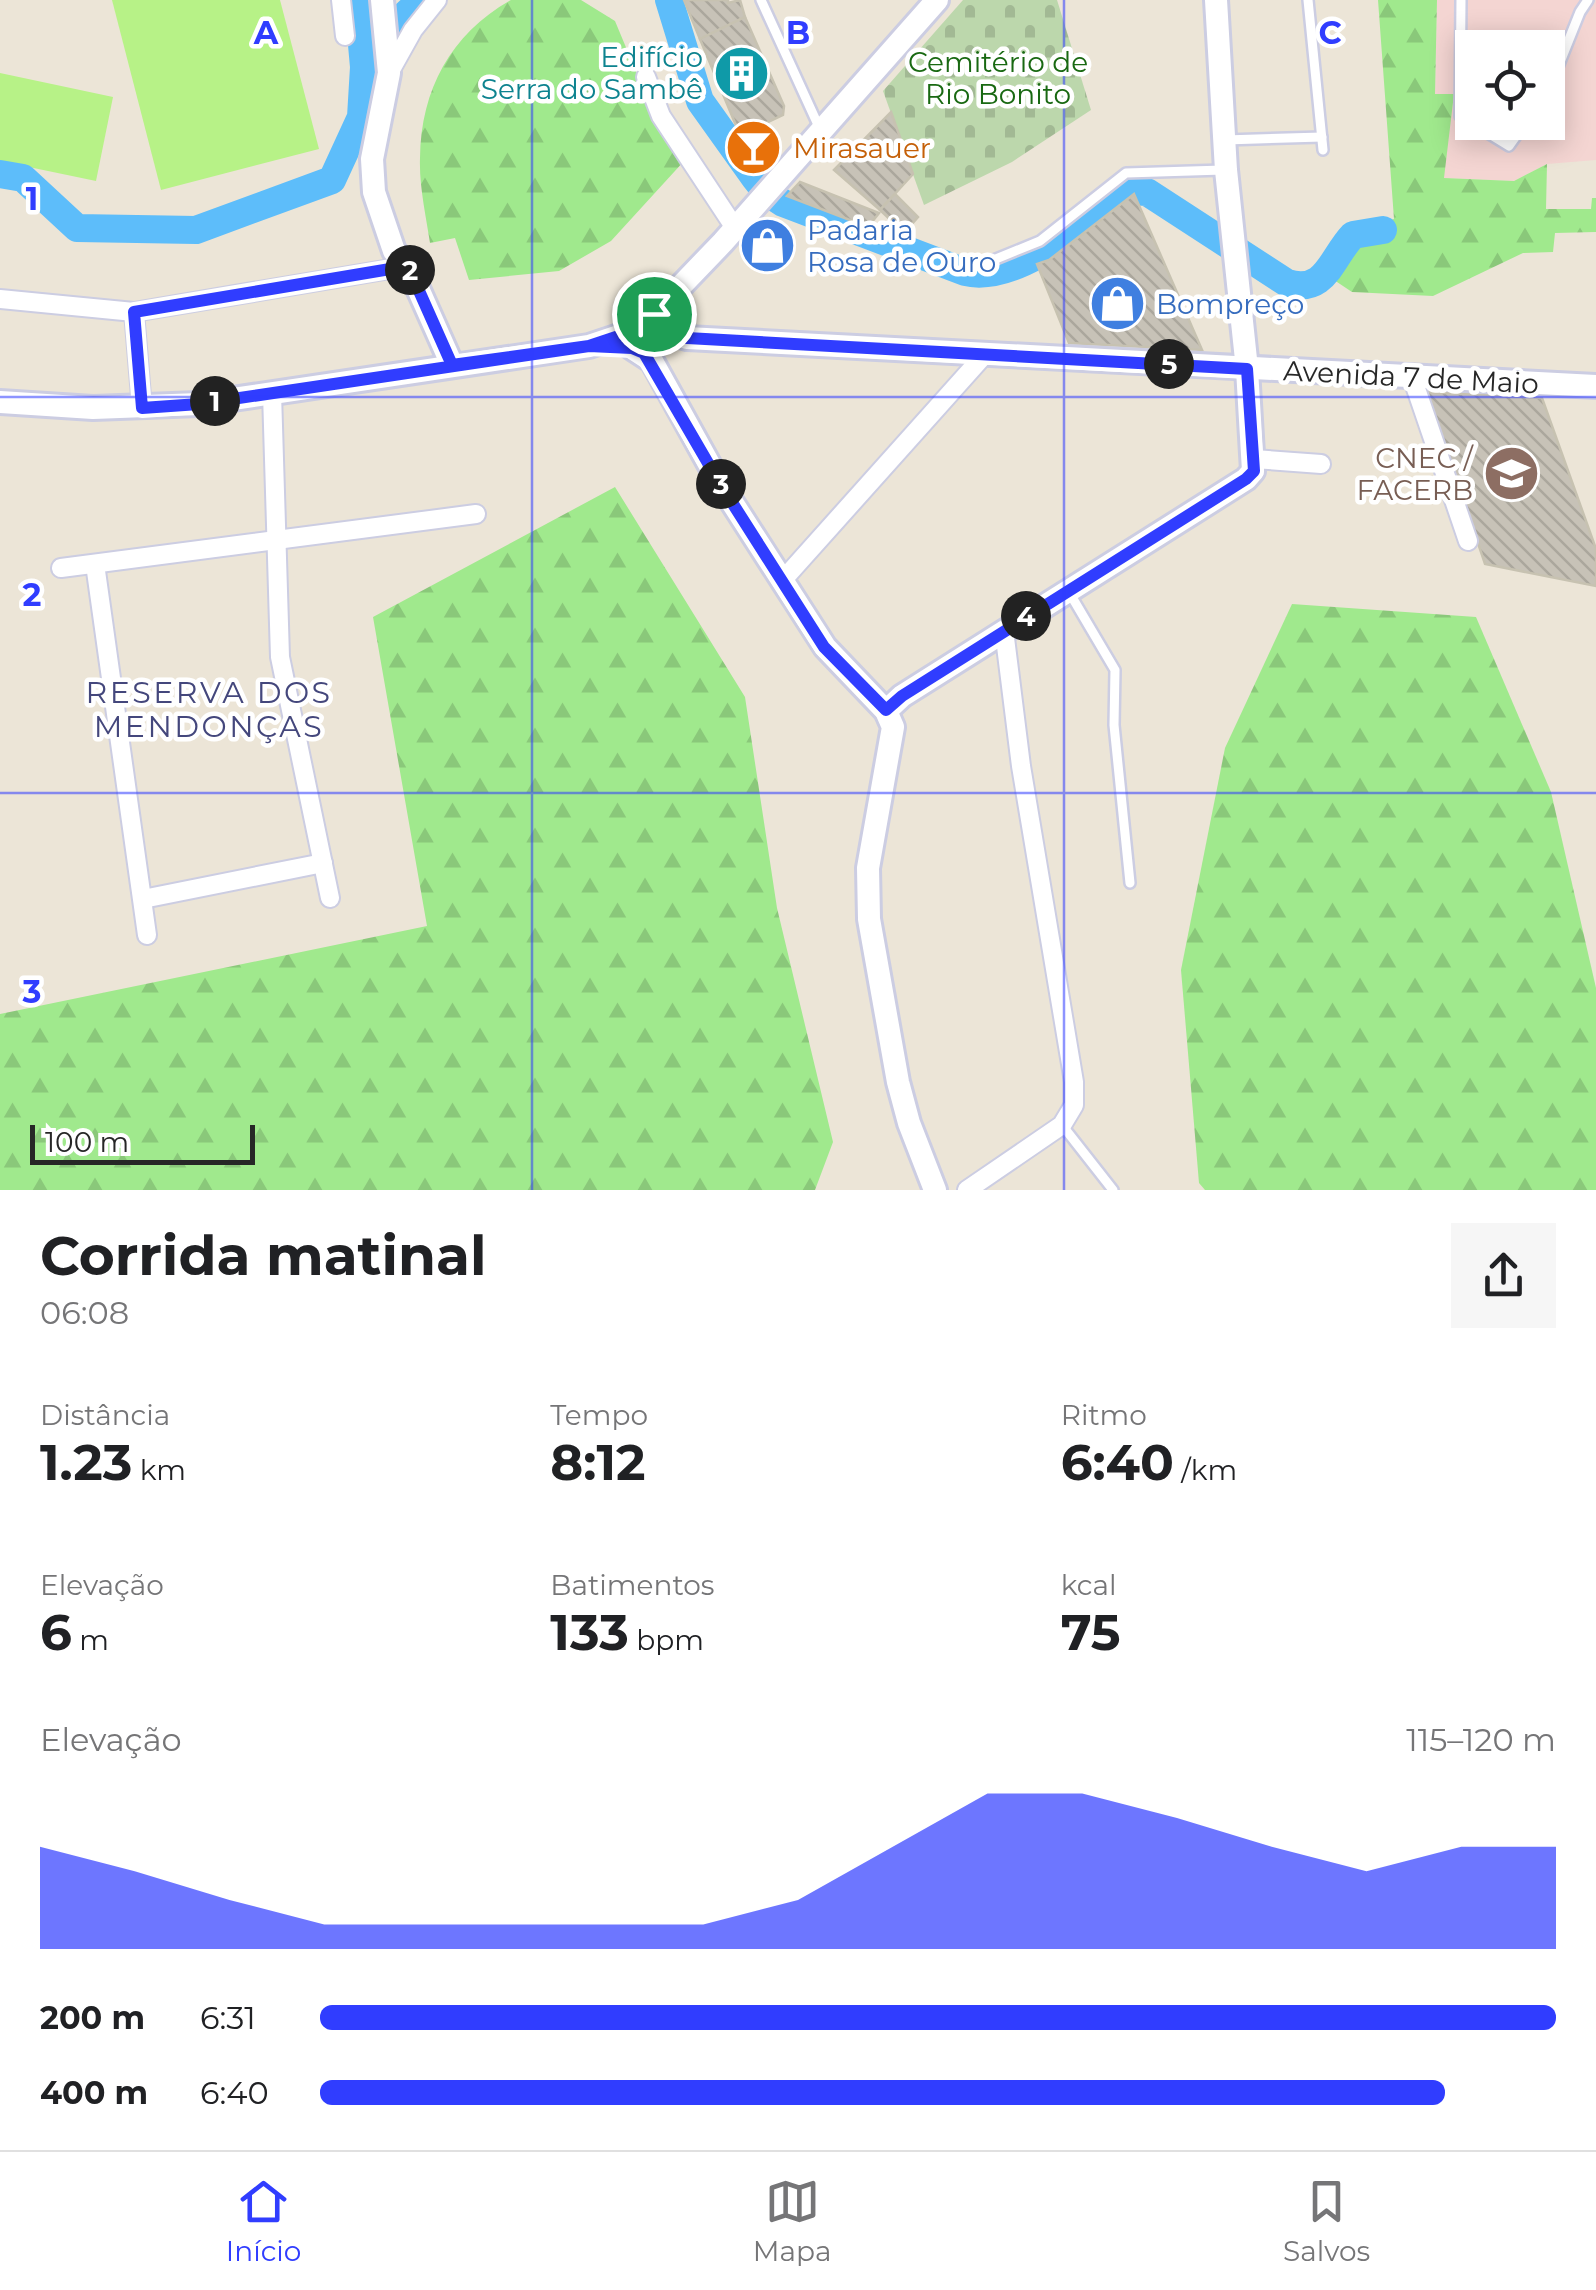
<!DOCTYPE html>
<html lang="pt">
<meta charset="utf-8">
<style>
body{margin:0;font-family:Montserrat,sans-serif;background:#f6f6f6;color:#202124;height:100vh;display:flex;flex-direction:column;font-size:38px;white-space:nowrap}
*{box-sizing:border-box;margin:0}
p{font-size:32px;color:#757577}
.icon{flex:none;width:55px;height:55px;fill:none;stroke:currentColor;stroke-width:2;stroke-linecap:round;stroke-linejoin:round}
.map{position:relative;height:1190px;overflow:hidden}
.panel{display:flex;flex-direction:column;background:#fff;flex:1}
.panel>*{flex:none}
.tools{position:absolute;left:1455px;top:30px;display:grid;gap:20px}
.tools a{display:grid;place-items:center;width:110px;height:110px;border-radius:0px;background:#fff;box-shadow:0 5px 25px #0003;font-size:50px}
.scale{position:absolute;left:30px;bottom:25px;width:225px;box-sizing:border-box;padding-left:10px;border:5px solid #272727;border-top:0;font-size:28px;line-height:35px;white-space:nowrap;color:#272727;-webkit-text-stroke:8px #fff;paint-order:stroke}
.pin{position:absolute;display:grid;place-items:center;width:85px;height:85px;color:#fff;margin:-42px;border:5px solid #fff;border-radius:50%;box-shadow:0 2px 10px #0007}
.km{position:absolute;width:50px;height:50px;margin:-25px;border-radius:50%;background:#222;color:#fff;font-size:28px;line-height:50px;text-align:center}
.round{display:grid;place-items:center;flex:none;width:105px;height:105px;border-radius:0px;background:#f6f6f6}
.headline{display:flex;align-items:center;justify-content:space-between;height:170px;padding:0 40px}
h1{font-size:55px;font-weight:700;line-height:75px}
.metrics{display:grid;grid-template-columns:repeat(3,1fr);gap:15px;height:170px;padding:10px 40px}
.metrics div{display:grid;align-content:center}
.metrics b{font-size:50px;font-weight:700}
.metrics small{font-size:28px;font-weight:400}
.metrics p{font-size:28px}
.chart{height:280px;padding:20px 40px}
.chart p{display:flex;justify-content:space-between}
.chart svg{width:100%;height:180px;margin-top:10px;fill:#303dff;opacity:.7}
ul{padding:0 40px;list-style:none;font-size:32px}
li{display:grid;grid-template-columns:160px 120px 1fr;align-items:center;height:75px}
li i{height:25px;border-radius:12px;background:#303dff}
.dock{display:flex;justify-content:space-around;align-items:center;height:140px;border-top:2px solid #e0e0e0;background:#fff;font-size:28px;color:#757577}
.dock a{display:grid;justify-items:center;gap:5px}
.dock .selected{color:#303dff}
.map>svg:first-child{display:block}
</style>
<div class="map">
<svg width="1596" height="1190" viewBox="0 0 1596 1190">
<defs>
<pattern id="forest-firs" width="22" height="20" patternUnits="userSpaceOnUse" patternTransform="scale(2.5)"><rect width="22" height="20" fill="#a0e98d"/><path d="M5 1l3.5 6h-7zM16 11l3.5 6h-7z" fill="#8ac87a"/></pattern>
<pattern id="cemetery-stones" width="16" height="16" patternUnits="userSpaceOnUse" patternTransform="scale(2.5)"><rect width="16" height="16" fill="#bcd7ac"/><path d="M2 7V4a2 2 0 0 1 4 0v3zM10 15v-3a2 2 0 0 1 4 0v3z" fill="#a2b994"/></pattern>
<pattern id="building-back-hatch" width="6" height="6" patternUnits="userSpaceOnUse" patternTransform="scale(2.5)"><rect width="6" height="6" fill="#c7c2b7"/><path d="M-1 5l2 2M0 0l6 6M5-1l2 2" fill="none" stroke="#aba79d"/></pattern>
</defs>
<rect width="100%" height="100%" fill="#ece5d7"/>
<path fill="#f4d5d2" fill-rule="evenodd" d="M1437,0H1596V160L1547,164L1514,181L1443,178L1454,95L1435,94ZM1472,48H1548V122H1472Z"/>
<g fill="url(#forest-firs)">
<path d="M511,0H581L615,21L655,117L685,160L611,241L559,271L469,280L455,238L430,243C426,216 419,186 420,158C421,89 451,34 511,0Z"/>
<polygon points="1378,0 1437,0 1435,94 1454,94 1444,178 1514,181 1547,164 1546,209 1591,209 1592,198 1596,198 1596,232 1555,233 1553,252 1523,253 1433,296 1352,292 1319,270 1348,229 1394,219"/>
<polygon points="615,487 745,697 777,908 833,1142 815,1190 0,1190 0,1014 427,926 373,617"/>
<polygon points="1292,604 1476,617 1551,792 1596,988 1596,1190 1205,1190 1199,1183 1181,970 1225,748"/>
</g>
<polygon fill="url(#cemetery-stones)" points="963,0 1057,0 1091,110 1012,162 924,205 883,91"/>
<g fill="#b7f287">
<polygon points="112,0 280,0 319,149 161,190"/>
<polygon points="0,73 113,97 96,181 0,161"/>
</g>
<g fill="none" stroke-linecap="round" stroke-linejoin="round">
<g stroke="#5dbdfa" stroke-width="28">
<path d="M669,0L700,101L755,178L766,192L783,203L965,272C1017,285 1089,220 1129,191L1147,192L1287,283C1326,295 1331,258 1353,235L1383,230"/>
<polyline points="371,47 421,0"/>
<polyline points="0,174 23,178 77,228 196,230 332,180 361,117 364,67 358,0"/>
</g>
</g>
<g fill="url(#building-back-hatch)" stroke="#c7c2b1" stroke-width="2.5">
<polygon points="684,0 728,0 728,3 740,0 745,17 700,39"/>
<polygon points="745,17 784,106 783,115 740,135 700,39"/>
<polygon points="891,112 913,174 880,210 834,170"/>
<polygon points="800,182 879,213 868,227 787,196"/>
<polygon points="895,194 918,217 904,233 880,210"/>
<polygon points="1134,194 1202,350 1069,343 1037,264 1049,260"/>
<polygon points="1427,392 1542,398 1596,549 1596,586 1485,564"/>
</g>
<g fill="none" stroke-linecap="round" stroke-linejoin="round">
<defs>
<g id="lane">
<polyline points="761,0 819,127"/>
<polyline points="1308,0 1323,150"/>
<polyline points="1461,0 1460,116 1509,146 1526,122"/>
<polyline points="1548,92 1580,12 1588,0"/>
<polyline points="1225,140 1322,137"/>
<polyline points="981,265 1040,241 1126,173 1223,170"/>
<polyline points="1069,592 1115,670 1114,725 1130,883"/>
<polyline points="1062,1125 1113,1190"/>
</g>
<g id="street">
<polyline points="341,0 345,36"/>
<polyline points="389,73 413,30 437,0"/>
<polyline points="646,77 661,116 735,228"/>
<polyline points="0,299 134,312 408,266"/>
<polyline points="134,312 142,408"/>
<polyline points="1412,377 1468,541"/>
<polyline points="272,393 280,657 330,898"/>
<polyline points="1254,459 1321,464"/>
<polyline points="95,564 147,935"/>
<polyline points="61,568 476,514"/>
<polyline points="782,581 986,353"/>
<polyline points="143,899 323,863"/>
<polyline points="967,1190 1062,1125 1074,1105 1074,1082 1021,766 1004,630"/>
</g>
<g id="secondary">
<polyline points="382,0 389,73 372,159 374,192 394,251 408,266 452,365"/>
<polyline points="654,314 667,332 687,338 1596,386"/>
<polyline points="632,348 652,361 719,482 825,647 886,711 893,727 868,868 869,919 898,1082 909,1123 935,1190"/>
<polyline points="0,402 93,408 199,404 589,346 622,335 654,314 723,242 937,0"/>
<polyline points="886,711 902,696 1246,479 1253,471 1247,369 1226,170 1216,0"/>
</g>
</defs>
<use href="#lane" stroke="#cccde2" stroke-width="14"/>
<use href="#street" stroke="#cccde2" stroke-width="22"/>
<use href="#secondary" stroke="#cccde2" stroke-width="28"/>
<use href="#lane" stroke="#fff" stroke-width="9"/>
<use href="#street" stroke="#fff" stroke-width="18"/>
<use href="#secondary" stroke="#fff" stroke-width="22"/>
</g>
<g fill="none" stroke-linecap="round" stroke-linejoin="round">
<defs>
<polyline id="route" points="654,314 622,335 589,346 199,404 142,408 134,312 408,266 452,365 589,346 632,348 644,353 719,482 824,647 886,710 902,696 1246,479 1254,471 1247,369 687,338 664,330 654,314"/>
</defs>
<use href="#route" stroke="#fff" stroke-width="20"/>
<use href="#route" stroke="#303dff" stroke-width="12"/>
</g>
<path fill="none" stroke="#303dff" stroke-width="2.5" stroke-opacity="0.55" d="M532,0V1190M1064,0V1190M0,397H1596M0,793H1596"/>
<defs>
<symbol id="building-disc" viewBox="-11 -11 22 22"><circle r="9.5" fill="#0f9aa8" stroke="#fff"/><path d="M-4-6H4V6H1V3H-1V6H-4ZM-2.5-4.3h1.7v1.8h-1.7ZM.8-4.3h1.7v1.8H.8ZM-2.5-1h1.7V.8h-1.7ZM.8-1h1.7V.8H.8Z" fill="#fff"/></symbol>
<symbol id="bar-disc" viewBox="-11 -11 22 22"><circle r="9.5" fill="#e8710a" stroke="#fff"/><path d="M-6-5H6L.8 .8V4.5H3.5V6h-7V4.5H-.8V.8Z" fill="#fff"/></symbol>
<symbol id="shop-disc" viewBox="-11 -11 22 22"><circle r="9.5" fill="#3f7fe0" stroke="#fff"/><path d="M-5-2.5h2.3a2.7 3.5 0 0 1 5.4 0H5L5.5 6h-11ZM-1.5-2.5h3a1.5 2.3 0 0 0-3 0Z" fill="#fff"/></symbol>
<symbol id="school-disc" viewBox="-11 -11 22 22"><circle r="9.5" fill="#8d6e63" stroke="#fff"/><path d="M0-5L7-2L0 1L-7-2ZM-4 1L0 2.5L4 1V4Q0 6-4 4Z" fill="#fff"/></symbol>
</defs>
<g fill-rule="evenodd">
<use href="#building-disc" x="710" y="42" width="63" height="63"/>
<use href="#bar-disc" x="722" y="116" width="63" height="63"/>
<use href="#shop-disc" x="736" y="214" width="63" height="63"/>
<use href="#shop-disc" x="1086" y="272" width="63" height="63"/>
<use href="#school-disc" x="1480" y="442" width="63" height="63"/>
</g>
<g text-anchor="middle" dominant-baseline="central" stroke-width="9" stroke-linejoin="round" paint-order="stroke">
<g font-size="28" fill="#0d838f" stroke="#fff" text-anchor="end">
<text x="703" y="57">Edifício<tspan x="703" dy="32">Serra do Sambê</tspan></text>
</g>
<g font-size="28" fill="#196912" stroke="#fff">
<text x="998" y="62">Cemitério de<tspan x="998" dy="32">Rio Bonito</tspan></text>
</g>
<g font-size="28" fill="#c56008" stroke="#fff" text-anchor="start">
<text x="793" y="148">Mirasauer</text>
</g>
<g font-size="28" fill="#366cbe" stroke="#fff" text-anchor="start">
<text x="807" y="230">Padaria<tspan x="807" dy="32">Rosa de Ouro</tspan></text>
<text x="1156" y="304">Bompreço</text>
</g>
<g font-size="28" fill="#272727" stroke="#fff">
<text transform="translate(1411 377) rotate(3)">Avenida 7 de Maio</text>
</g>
<g font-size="28" fill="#785e54" stroke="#fff" text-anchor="end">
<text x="1473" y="458">CNEC /<tspan x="1473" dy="32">FACERB</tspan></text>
</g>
<g font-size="30" letter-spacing="2.5" fill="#44477c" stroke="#fff">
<text x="209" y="692">RESERVA DOS<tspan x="209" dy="34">MENDONÇAS</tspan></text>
</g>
</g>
<g font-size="32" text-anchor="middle" font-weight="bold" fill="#303dff" stroke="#fff" stroke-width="9" stroke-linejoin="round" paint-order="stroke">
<text x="266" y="44">A</text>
<text x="798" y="44">B</text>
<text x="1330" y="44">C</text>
<text x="32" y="210">1</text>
<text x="32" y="606">2</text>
<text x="32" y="1003">3</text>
</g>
</svg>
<div class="tools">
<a><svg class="icon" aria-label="locate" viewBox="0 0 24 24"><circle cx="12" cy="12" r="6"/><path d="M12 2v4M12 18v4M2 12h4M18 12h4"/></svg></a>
</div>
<div class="scale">100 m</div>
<div class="pin" style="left:654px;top:314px;background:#1e9e55"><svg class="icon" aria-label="arrive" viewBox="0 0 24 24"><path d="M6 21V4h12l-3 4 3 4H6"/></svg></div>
<b class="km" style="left:215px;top:401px">1</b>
<b class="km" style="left:410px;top:270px">2</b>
<b class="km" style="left:721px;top:484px">3</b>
<b class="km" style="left:1026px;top:616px">4</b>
<b class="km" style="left:1169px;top:364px">5</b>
</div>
<section class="panel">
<div class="headline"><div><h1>Corrida matinal</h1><p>06:08</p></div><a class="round"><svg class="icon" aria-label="share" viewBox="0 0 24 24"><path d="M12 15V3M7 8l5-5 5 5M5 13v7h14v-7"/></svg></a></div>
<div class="metrics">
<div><p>Distância</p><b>1.23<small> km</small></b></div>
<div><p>Tempo</p><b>8:12</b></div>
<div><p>Ritmo</p><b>6:40<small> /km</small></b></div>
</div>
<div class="metrics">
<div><p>Elevação</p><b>6<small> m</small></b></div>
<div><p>Batimentos</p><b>133<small> bpm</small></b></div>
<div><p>kcal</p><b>75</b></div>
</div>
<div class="chart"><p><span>Elevação</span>115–120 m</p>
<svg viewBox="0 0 160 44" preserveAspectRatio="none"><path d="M0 44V19L10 25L20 32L30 38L40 38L50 38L60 38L70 38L80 32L90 19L100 6L110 6L120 12L130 19L140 25L150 19L160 19V44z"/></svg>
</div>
<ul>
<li><b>200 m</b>6:31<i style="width:100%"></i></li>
<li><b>400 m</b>6:40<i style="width:91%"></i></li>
</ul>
</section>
<nav class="dock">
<a class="selected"><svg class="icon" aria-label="home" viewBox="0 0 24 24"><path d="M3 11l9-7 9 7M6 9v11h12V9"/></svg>Início</a>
<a><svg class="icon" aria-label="map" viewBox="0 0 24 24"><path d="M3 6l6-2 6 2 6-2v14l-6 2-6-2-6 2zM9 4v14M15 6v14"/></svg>Mapa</a>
<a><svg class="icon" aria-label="saved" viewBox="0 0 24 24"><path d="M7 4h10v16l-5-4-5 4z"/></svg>Salvos</a>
</nav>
